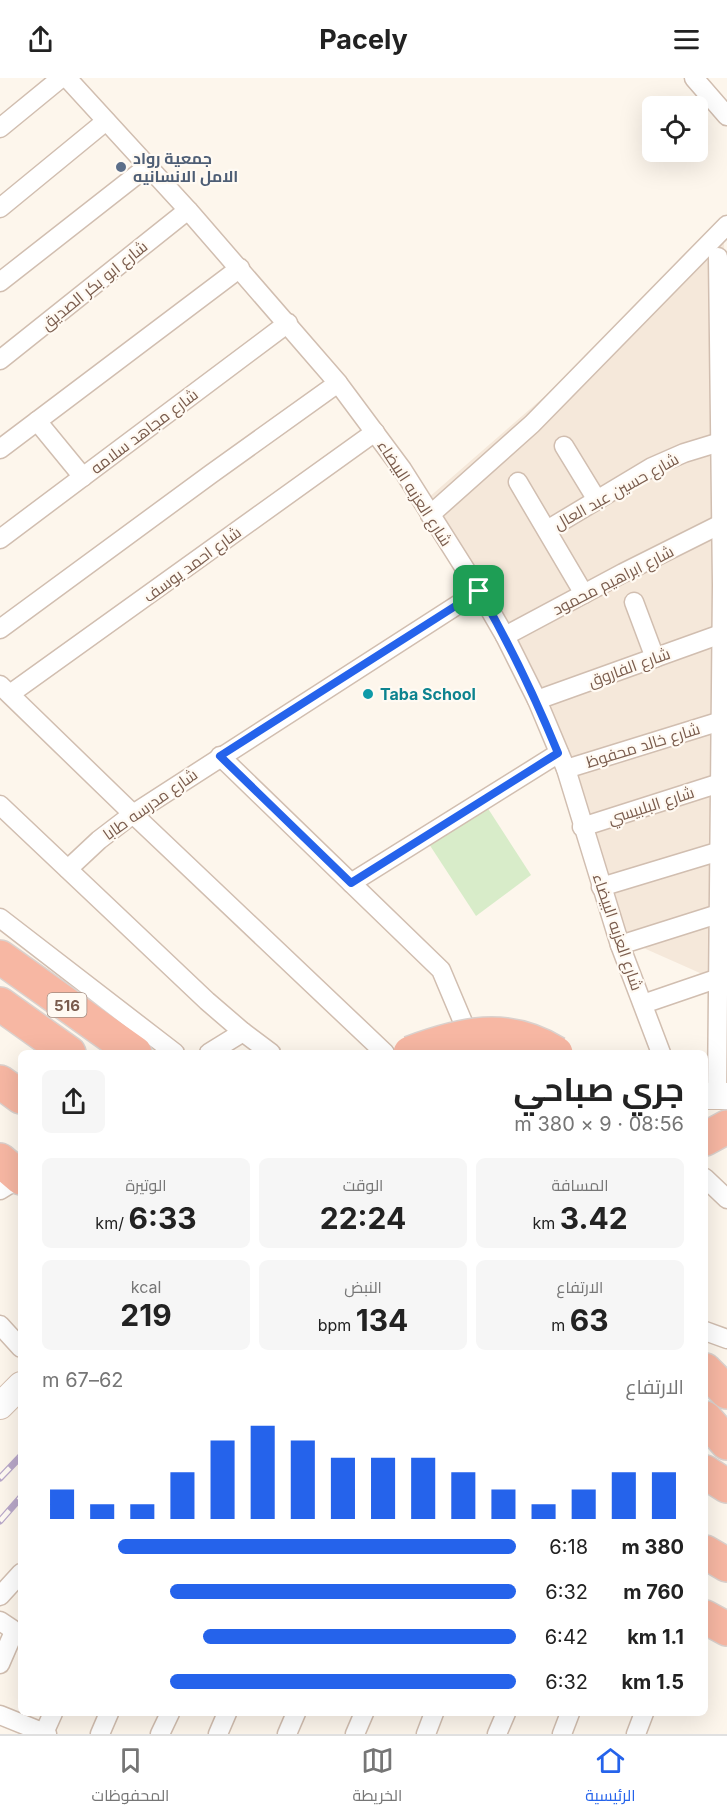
<!DOCTYPE html>
<html lang="ar">
<meta charset="utf-8">
<style>
body{margin:0;font-family:Inter,Cairo,sans-serif;background:#f6f6f6;color:#222;direction:rtl;height:100vh;display:flex;flex-direction:column;font-size:22px;white-space:nowrap}
*{box-sizing:border-box;margin:0}
p{font-size:20px;color:#767676}
.icon{flex:none;width:33px;height:33px;fill:none;stroke:currentColor;stroke-width:2;stroke-linecap:round;stroke-linejoin:round}
.map{position:relative;flex:1;overflow:hidden;direction:ltr}
.drawer{position:absolute;left:18px;top:972px;width:690px;height:666px;display:flex;flex-direction:column;background:#fff;border-radius:9px;box-shadow:0 6px 24px #0002;direction:rtl}
.drawer>*{flex:none}
.fabs{position:absolute;left:642px;top:18px;display:grid;gap:12px}
.fabs a{display:grid;place-items:center;width:66px;height:66px;border-radius:9px;background:#fff;box-shadow:0 6px 24px #0002;font-size:30px}
.pin{position:absolute;display:grid;place-items:center;width:51px;height:51px;color:#fff;margin:-26px;border-radius:12px;box-shadow:0 3px 9px #0006}
.round{display:grid;place-items:center;flex:none;width:63px;height:63px;border-radius:9px;background:#f6f6f6}
.headline{display:flex;align-items:center;justify-content:space-between;height:102px;padding:0 24px}
h1{font-size:33px;font-weight:700;line-height:45px}
.stats{display:grid;grid-template-columns:repeat(3,1fr);gap:9px;height:102px;padding:6px 24px}
.stats div{display:grid;align-content:center;border-radius:9px;background:#f6f6f6;text-align:center}
.stats b{font-size:30px;font-weight:700}
.stats small{font-size:16px;font-weight:400}
.stats p{font-size:16px}
.chart{height:168px;padding:12px 24px}
.chart p{display:flex;justify-content:space-between}
.chart svg{width:100%;height:108px;margin-top:6px;stroke:#2563eb;stroke-width:6}
ul{padding:0 24px;list-style:none;font-size:20px}
li{display:grid;grid-template-columns:96px 72px 1fr;align-items:center;height:45px}
li i{height:15px;border-radius:8px;background:#2563eb}
header{display:flex;justify-content:space-between;align-items:center;height:78px;padding:0 24px;background:#fff;font-size:27px;font-weight:700}
.menu{display:flex;justify-content:space-around;align-items:center;height:84px;border-top:2px solid #e0e0e0;background:#fff;font-size:16px;color:#767676}
.menu a{display:grid;justify-items:center;gap:3px}
.menu .on{color:#2563eb}
.map>svg:first-child{display:block}
</style>
<header><svg class="icon" aria-label="menu" viewBox="0 0 24 24"><path d="M4 6h16M4 12h16M4 18h16"/></svg>Pacely<svg class="icon" aria-label="share" viewBox="0 0 24 24"><path d="M12 15V3M7 8l5-5 5 5M5 13v7h14v-7"/></svg></header>
<div class="map">
<svg width="727" height="1656" viewBox="0 0 727 1656">
<rect width="100%" height="100%" fill="#fdf6ec"/>
<polygon fill="#f5e8da" points="724,162 727,330 727,907 621,860 560,660 427,421"/>
<polygon fill="#d8ecc9" points="487,729 531,797 476,838 429,766"/>
<g fill="none" stroke-linecap="round" stroke-linejoin="round">
<defs>
<g id="street">
<polyline points="67,0 188,132 338,305 402,391 479,513 505,558 537,622 566,691 620,867 661,975"/>
<polyline points="694,0 727,38"/>
<polyline points="0,50 61,0"/>
<polyline points="0,130 106,43"/>
<polyline points="0,204 148,88"/>
<polyline points="0,282 188,132"/>
<polyline points="37,343 83,399"/>
<polyline points="564,368 597,422"/>
<polyline points="0,371 240,190"/>
<polyline points="518,404 584,516"/>
<polyline points="430,437 532,346 727,147"/>
<polyline points="547,452 652,389 684,375 720,364"/>
<polyline points="0,461 288,245"/>
<polyline points="634,524 655,580"/>
<polyline points="0,551 211,396 338,305"/>
<polyline points="505,558 623,495 721,446"/>
<polyline points="0,607 133,736 385,975"/>
<polyline points="10,616 375,354"/>
<polyline points="537,622 721,556"/>
<polyline points="220,678 441,892 476,975"/>
<polyline points="566,691 721,643"/>
<polyline points="0,727 207,923 243,954 209,975"/>
<polyline points="582,749 720,705"/>
<polyline points="68,791 99,762 133,736 479,513"/>
<polyline points="351,805 559,675"/>
<polyline points="601,809 720,773"/>
<polyline points="0,840 175,975"/>
<polyline points="620,867 718,836"/>
<polyline points="643,926 719,900"/>
<polyline points="243,954 271,975"/>
<polyline points="717,1018 722,507 718,179"/>
<polyline points="705,1100 727,1121"/>
<polyline points="0,1112 21,1099"/>
<polyline points="0,1247 21,1270"/>
<polyline points="705,1253 727,1261"/>
<polyline points="0,1518 21,1495"/>
<polyline points="0,1543 12,1551 13,1556 0,1586"/>
<polyline points="0,1637 47,1656"/>
<polyline points="44,1655 53,1635"/>
<polyline points="100,1656 109,1635"/>
<polyline points="160,1656 170,1635"/>
<polyline points="218,1656 227,1635"/>
<polyline points="287,1656 296,1635"/>
<polyline points="355,1656 364,1635"/>
<polyline points="426,1656 434,1635"/>
<polyline points="497,1656 506,1635"/>
<polyline points="562,1656 570,1635"/>
<polyline points="636,1656 644,1635"/>
</g>
<g id="secondary">
<polyline points="705,1018 727,1018"/>
<polyline points="0,1328 21,1307"/>
</g>
<g id="highway">
<polyline points="0,879 135,975"/>
<polyline points="0,926 69,975"/>
<polyline points="0,1004 21,1019"/>
<polyline points="705,1061 727,1049"/>
<polyline points="0,1082 21,1100"/>
<polyline points="705,1292 727,1314"/>
<polyline points="705,1340 727,1365"/>
<polyline points="705,1394 727,1408"/>
<polyline points="705,1474 727,1487"/>
<polyline points="705,1539 727,1551"/>
</g>
</defs>
<use href="#street" stroke="#d1beb0" stroke-width="21"/>
<use href="#secondary" stroke="#d6c0b0" stroke-width="28"/>
<use href="#highway" stroke="#dad1cd" stroke-width="36"/>
<use href="#street" stroke="#fff" stroke-width="18"/>
<use href="#secondary" stroke="#fff" stroke-width="26"/>
<use href="#highway" stroke="#f7b7a3" stroke-width="33"/>
<defs>
<g id="rail">
<polyline points="0,1400 21,1378"/>
<polyline points="0,1443 21,1419"/>
</g>
</defs>
<use href="#rail" stroke="#b9a8c9" stroke-width="7"/>
<use href="#rail" stroke="#fffaf3" stroke-width="4.5" stroke-dasharray="14" stroke-linecap="butt"/>
<defs>
<path id="highway-bridge" d="M410,975C461,956 506,944 556,975"/>
</defs>
<use href="#highway-bridge" stroke="#dad1cd" stroke-width="36" stroke-linecap="butt"/>
<use href="#highway-bridge" stroke="#f7b7a3" stroke-width="33"/>
</g>
<g fill="none" stroke-linecap="round" stroke-linejoin="round">
<defs>
<path id="route" d="M479,513C509,565 535,619 558,675L351,805L220,678Z"/>
</defs>
<use href="#route" stroke="#fff" stroke-width="12"/>
<use href="#route" stroke="#2563eb" stroke-width="8"/>
</g>
<circle fill="#5c6f8a" stroke="#fffaf3" stroke-width="2" cx="121" cy="89" r="6"/>
<circle fill="#0f9aa8" stroke="#fffaf3" stroke-width="2" cx="368" cy="616" r="6"/>
<g text-anchor="middle" dominant-baseline="central" stroke-width="4.5" stroke-linejoin="round" paint-order="stroke">
<rect fill="#fffaf3" stroke="#a28b7f" stroke-width="1.5" x="47.5" y="915" width="39" height="24" rx="4.5"/>
<g font-size="15" font-weight="bold" fill="#7a5c4d">
<text x="67" y="927">516</text>
</g>
<g font-size="16" font-weight="bold" fill="#4e5e75" stroke="#fffaf3" text-anchor="start">
<text x="133" y="80">جمعية رواد<tspan x="133" dy="18">الامل الانسانيه</tspan></text>
</g>
<g font-size="16" fill="#7a5c4d" stroke="#fffaf3">
<text transform="translate(94 207) rotate(-39)">شارع ابو بكر الصديق</text>
<text transform="translate(144 353) rotate(-37)">شارع مجاهد سلامه</text>
<text transform="translate(616 413) rotate(-29)">شارع حسين عبد العال</text>
<text transform="translate(415 415) rotate(57)">شارع العزبه البيضاء</text>
<text transform="translate(192 486) rotate(-36)">شارع احمد يوسف</text>
<text transform="translate(613 502) rotate(-27)">شارع ابراهيم محمود</text>
<text transform="translate(629 589) rotate(-20)">شارع الفاروق</text>
<text transform="translate(643 667) rotate(-17)">شارع خالد محفوظ</text>
<text transform="translate(150 726) rotate(-35)">شارع مدرسه طابا</text>
<text transform="translate(651 727) rotate(-18)">شارع البلبيسي</text>
<text transform="translate(618 854) rotate(71)">شارع العزبه البيضاء</text>
</g>
<g font-size="16" font-weight="bold" fill="#0d838f" stroke="#fffaf3" text-anchor="start">
<text x="380" y="616">Taba School</text>
</g>
</g>
</svg>
<div class="fabs">
<a><svg class="icon" aria-label="locate" viewBox="0 0 24 24"><circle cx="12" cy="12" r="6"/><path d="M12 2v4M12 18v4M2 12h4M18 12h4"/></svg></a>
</div>
<div class="pin" style="left:479px;top:513px;background:#1e9e55"><svg class="icon" aria-label="arrive" viewBox="0 0 24 24"><path d="M6 21V4h12l-3 4 3 4H6"/></svg></div>
<section class="drawer">
<div class="headline"><div><h1>جري صباحي</h1><p>08:56 · 9 × 380 m</p></div><a class="round"><svg class="icon" aria-label="share" viewBox="0 0 24 24"><path d="M12 15V3M7 8l5-5 5 5M5 13v7h14v-7"/></svg></a></div>
<div class="stats">
<div><p>المسافة</p><b>3.42<small> km</small></b></div>
<div><p>الوقت</p><b>22:24</b></div>
<div><p>الوتيرة</p><b>6:33<small> /km</small></b></div>
</div>
<div class="stats">
<div><p>الارتفاع</p><b>63<small> m</small></b></div>
<div><p>النبض</p><b>134<small> bpm</small></b></div>
<div><p>kcal</p><b>219</b></div>
</div>
<div class="chart"><p><span>الارتفاع</span>62–67 m</p>
<svg viewBox="0 0 160 44" preserveAspectRatio="none"><path d="M5 44V32M15 44V38M25 44V38M35 44V25M45 44V12M55 44V6M65 44V12M75 44V19M85 44V19M95 44V19M105 44V25M115 44V32M125 44V38M135 44V32M145 44V25M155 44V25"/></svg>
</div>
<ul>
<li><b>380 m</b>6:18<i style="width:84%"></i></li>
<li><b>760 m</b>6:32<i style="width:73%"></i></li>
<li><b>1.1 km</b>6:42<i style="width:66%"></i></li>
<li><b>1.5 km</b>6:32<i style="width:73%"></i></li>
</ul>
</section>
</div>
<nav class="menu">
<a class="on"><svg class="icon" aria-label="home" viewBox="0 0 24 24"><path d="M3 11l9-7 9 7M6 9v11h12V9"/></svg>الرئيسية</a>
<a><svg class="icon" aria-label="map" viewBox="0 0 24 24"><path d="M3 6l6-2 6 2 6-2v14l-6 2-6-2-6 2zM9 4v14M15 6v14"/></svg>الخريطة</a>
<a><svg class="icon" aria-label="saved" viewBox="0 0 24 24"><path d="M7 4h10v16l-5-4-5 4z"/></svg>المحفوظات</a>
</nav>
